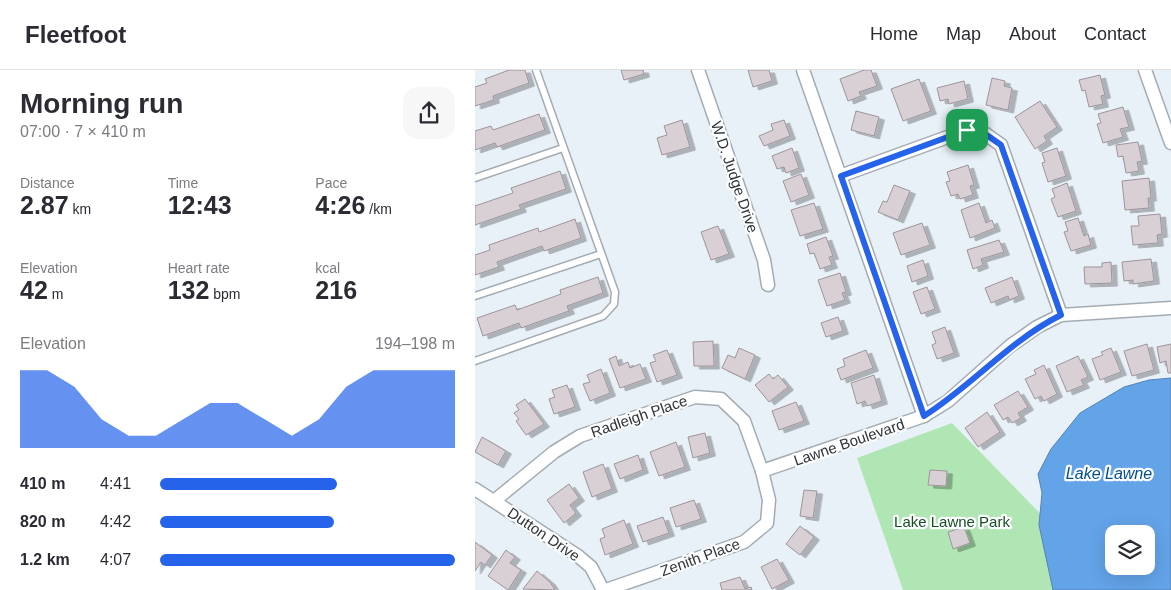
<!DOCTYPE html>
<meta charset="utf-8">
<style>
body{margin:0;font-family:Helvetica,sans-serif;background:#f7f7f7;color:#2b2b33;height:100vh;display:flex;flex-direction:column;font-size:19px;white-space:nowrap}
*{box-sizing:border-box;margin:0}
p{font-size:16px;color:#7c7c81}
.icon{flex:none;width:28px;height:28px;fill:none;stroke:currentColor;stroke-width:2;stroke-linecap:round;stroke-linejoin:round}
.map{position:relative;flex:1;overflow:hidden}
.side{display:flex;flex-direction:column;background:#fff;width:475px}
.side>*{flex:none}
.fabs{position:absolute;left:630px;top:455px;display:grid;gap:10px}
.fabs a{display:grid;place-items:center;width:50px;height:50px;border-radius:10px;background:#fff;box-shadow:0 5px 20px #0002;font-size:25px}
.pin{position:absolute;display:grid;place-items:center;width:42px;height:42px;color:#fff;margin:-21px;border-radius:10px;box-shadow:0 2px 8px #0006}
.round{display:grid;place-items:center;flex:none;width:52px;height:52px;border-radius:15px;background:#f7f7f7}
.headline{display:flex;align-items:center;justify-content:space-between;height:85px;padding:0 20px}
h1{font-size:28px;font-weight:700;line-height:38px}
.stats{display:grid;grid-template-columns:repeat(3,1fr);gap:8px;height:85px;padding:5px 20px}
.stats div{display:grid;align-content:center}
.stats b{font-size:25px;font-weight:700}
.stats small{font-size:14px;font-weight:400}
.stats p{font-size:14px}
.chart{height:140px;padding:10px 20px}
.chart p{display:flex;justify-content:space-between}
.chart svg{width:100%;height:90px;margin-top:5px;fill:#2563eb;opacity:.7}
ul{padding:0 20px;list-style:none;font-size:16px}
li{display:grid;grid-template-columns:80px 60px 1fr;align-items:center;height:38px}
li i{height:12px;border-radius:6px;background:#2563eb}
header{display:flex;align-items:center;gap:30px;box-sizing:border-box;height:70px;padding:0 25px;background:#fff;border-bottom:1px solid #e1e1e2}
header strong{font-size:24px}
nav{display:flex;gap:28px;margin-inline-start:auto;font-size:18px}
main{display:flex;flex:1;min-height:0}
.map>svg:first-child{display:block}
</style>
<header>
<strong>Fleetfoot</strong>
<nav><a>Home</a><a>Map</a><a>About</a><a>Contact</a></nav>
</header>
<main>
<section class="side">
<div class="headline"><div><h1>Morning run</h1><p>07:00 · 7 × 410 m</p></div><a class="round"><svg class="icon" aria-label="share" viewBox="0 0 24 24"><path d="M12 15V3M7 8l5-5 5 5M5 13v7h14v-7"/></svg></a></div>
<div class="stats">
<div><p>Distance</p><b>2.87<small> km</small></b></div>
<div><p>Time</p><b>12:43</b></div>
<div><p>Pace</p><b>4:26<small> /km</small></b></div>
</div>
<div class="stats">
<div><p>Elevation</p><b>42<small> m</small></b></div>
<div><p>Heart rate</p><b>132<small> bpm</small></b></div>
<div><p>kcal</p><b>216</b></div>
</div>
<div class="chart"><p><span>Elevation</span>194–198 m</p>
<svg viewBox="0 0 160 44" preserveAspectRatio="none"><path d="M0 44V6L10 6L20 14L30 30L40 38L50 38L60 30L70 22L80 22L90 30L100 38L110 30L120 14L130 6L140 6L150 6L160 6V44z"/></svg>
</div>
<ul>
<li><b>410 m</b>4:41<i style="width:60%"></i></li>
<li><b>820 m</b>4:42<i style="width:59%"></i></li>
<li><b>1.2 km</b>4:07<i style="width:100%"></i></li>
</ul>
</section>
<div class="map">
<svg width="696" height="520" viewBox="0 0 696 520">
<defs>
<filter id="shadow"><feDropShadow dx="5.5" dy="3" stdDeviation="0" flood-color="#0004"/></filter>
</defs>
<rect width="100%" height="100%" fill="#e9f1f8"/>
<polygon fill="#afe6b4" points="477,353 626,506 586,520 428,520 382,388"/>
<path fill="#63a3e8" stroke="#5482b3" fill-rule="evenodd" d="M696,308V520H578L564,455L567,423L563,404L576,379L605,343L649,317L674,310ZM639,464H671V496H639Z"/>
<g fill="#d9d0d5" stroke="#9d949a" filter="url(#shadow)">
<polygon points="34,0 50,0 54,13 18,26 19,30 0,36 0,17 12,13 10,9"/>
<polygon points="146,0 168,0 169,4 149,10"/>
<polygon points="273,0 294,0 297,11 278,17"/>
<polygon points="389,0 396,0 402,16 384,22 386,26 373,31 365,9"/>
<polygon points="625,5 630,25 626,26 628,34 614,37 610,20 607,21 604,10"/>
<polygon points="517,8 530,11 529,16 537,18 533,40 511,35"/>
<polygon points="444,9 456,41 428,51 416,19"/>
<polygon points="489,11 493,29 474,34 473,29 465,31 462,18"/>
<polygon points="565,31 582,57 569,66 572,71 560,79 540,47"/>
<polygon points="648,37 654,57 645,59 648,67 628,73 622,54 626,53 623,44"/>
<polygon points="381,41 404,47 399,66 376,60"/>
<polygon points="64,44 70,60 22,77 20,73 0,80 0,61 16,56 18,60"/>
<polygon points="207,50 215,77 187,85 182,68 192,65 189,56"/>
<polygon points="309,50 315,66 289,76 284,66 298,60 296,54"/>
<polygon points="663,72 667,91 662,92 664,101 651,103 648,86 643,87 641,75"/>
<polygon points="317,78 324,98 311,103 309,97 302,99 297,86"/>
<polygon points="582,78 591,106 573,112 567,93 570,92 567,83"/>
<polygon points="493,95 499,115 495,116 498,125 485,129 483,124 476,126 471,112 475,111 472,102"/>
<polygon points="85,101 91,119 44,135 46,139 0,155 0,136 38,123 36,118"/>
<polygon points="326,104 334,125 316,132 308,111"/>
<polygon points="674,108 676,128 673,128 674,138 650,140 647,111"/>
<polygon points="592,113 601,141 583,147 576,129 580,127 577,119"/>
<polygon points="419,115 435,121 423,150 403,142 408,131 412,132"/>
<polygon points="339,133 348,159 325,166 316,140"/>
<polygon points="504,133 511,153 517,150 520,158 495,168 486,140"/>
<polygon points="685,144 687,164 682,165 683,173 658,175 656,156 664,156 663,146"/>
<polygon points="603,148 609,166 613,164 616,175 596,181 589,162 593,161 590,152"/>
<polygon points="100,149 106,168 69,181 67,176 22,192 24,197 0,205 0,185 15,180 14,175 63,158 64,162"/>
<polygon points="447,153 455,175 426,185 418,163"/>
<polygon points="243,156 254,184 236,190 226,162"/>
<polygon points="351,167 358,186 354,187 357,195 345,199 339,183 335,184 332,174"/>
<polygon points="524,170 529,182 506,189 508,195 498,199 492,180"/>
<polygon points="676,189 679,211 658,214 658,210 649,211 647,192"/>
<polygon points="448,190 453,206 437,212 432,196"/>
<polygon points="636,192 637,213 610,214 609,197 627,197 627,193"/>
<polygon points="365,203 371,222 367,223 370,230 352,236 343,210"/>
<polygon points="123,207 128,223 92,236 94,241 46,258 44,253 8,266 2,248 40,235 42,240 86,224 85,220"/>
<polygon points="537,207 544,226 534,230 533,226 516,233 510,218"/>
<polygon points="452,217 460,239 446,244 438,222"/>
<polygon points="363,247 368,261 351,267 346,253"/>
<polygon points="470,257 479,283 462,289 457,275 461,273 457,262"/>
<polygon points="238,271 239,296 219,296 218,272"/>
<polygon points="672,274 679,300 657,306 649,281"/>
<polygon points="696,274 696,303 693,303 691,291 685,293 682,277"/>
<polygon points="264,278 280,285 270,309 247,298 253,285 260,288"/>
<polygon points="636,278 646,302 625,310 617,289 628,285 626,282"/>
<polygon points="192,280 202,305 182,312 175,293 181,291 178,285"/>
<polygon points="391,280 398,298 366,310 362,299 370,296 368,289"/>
<polygon points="141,286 144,296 153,292 155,298 165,294 171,309 145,318 134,289"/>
<polygon points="603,286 613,307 606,310 609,315 592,322 581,296"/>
<polygon points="569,295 582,324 569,331 566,326 560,329 550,309 561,304 559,300"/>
<polygon points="126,299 135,323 115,331 108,314 115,312 112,305"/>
<polygon points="294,304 298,309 303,305 313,317 294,332 280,315"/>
<polygon points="399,305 407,331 392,336 390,331 382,334 376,313"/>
<polygon points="92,315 100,337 79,344 74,329 80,327 77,320"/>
<polygon points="543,321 553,337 543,343 546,348 537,353 533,347 528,350 519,335"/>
<polygon points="50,329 69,354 51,365 41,351 44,349 39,343 44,340 41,335"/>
<polygon points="321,332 329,351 304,360 297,341"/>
<polygon points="512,342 525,362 503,377 490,358"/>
<polygon points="230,363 235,383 218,388 213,367"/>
<polygon points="7,367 31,381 23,395 0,382"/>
<polygon points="201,372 210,397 184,406 175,382"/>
<polygon points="163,385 168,400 145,409 139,394"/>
<polygon points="128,394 137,419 117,427 108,402"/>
<polygon points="455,400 472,401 471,416 453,415"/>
<polygon points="94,414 104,428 95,435 101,443 89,453 72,430"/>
<polygon points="329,420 342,421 338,448 325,446"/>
<polygon points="219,430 226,449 201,457 195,438"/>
<polygon points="188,447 194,463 168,472 162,456"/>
<polygon points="149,450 158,474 130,485 125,469 130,467 127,459"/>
<polygon points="325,456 339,467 325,485 311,474"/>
<polygon points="489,457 495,473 478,479 473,462"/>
<polygon points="0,472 17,485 10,495 6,492 0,501"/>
<polygon points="31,480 40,487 35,493 46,500 33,520 13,506"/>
<polygon points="302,489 314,510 297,519 286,497"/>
<polygon points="62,501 75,512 80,520 48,519"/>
<polygon points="265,507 270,519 276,517 277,520 247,520 245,513"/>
</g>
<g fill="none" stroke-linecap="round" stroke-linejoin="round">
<defs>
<g id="lane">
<polyline points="0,108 88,78"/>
<polyline points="0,226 126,184"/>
<polyline points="0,291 128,246 139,234 140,222 61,0"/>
</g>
<g id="street">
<polyline points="223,0 289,190 293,215"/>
<polyline points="328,0 449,346"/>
<polyline points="670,0 696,73"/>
<polyline points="365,106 492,60 509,63 526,75 586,245"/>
<polyline points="287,401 449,346 473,331 535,276 562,257 586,245 696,238"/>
<polyline points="0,419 103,486 116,497 128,520"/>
<polyline points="19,431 79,382 105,366 220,327 246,329 269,351 287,401 294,430 292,453 269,472 131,520"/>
</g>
</defs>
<use href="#lane" stroke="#a4abb2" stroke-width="9"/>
<use href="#street" stroke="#a4abb2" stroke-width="15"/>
<use href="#lane" stroke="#fff" stroke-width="6"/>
<use href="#street" stroke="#fff" stroke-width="12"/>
</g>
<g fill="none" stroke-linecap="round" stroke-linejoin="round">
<defs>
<path id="route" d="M492,60L509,63L526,75L586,245C534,271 498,315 449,346L366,106Z"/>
</defs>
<use href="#route" stroke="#fff" stroke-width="10"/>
<use href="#route" stroke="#2563eb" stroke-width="6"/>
</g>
<g text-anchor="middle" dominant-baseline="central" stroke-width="4.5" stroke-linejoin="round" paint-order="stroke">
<g font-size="15" fill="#313436" stroke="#fcfdff">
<text transform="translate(260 107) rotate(71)">W.D. Judge Drive</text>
<text transform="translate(164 346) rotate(-19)">Radleigh Place</text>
<text transform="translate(374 372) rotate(-19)">Lawne Boulevard</text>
<text transform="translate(69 464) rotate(34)">Dutton Drive</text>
<text transform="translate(225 487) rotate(-20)">Zenith Place</text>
</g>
<g font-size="15" fill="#194e23" stroke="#fcfdff">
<text x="477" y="451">Lake Lawne Park</text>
</g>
<g font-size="16" font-style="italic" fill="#054f8d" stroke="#fcfdff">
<text x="634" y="403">Lake Lawne</text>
</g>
</g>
</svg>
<div class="fabs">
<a><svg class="icon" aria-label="layers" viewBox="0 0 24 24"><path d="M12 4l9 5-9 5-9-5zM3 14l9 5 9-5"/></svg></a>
</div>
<div class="pin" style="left:492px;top:60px;background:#1e9e55"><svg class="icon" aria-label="arrive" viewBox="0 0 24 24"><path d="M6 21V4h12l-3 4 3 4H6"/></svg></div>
</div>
</main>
